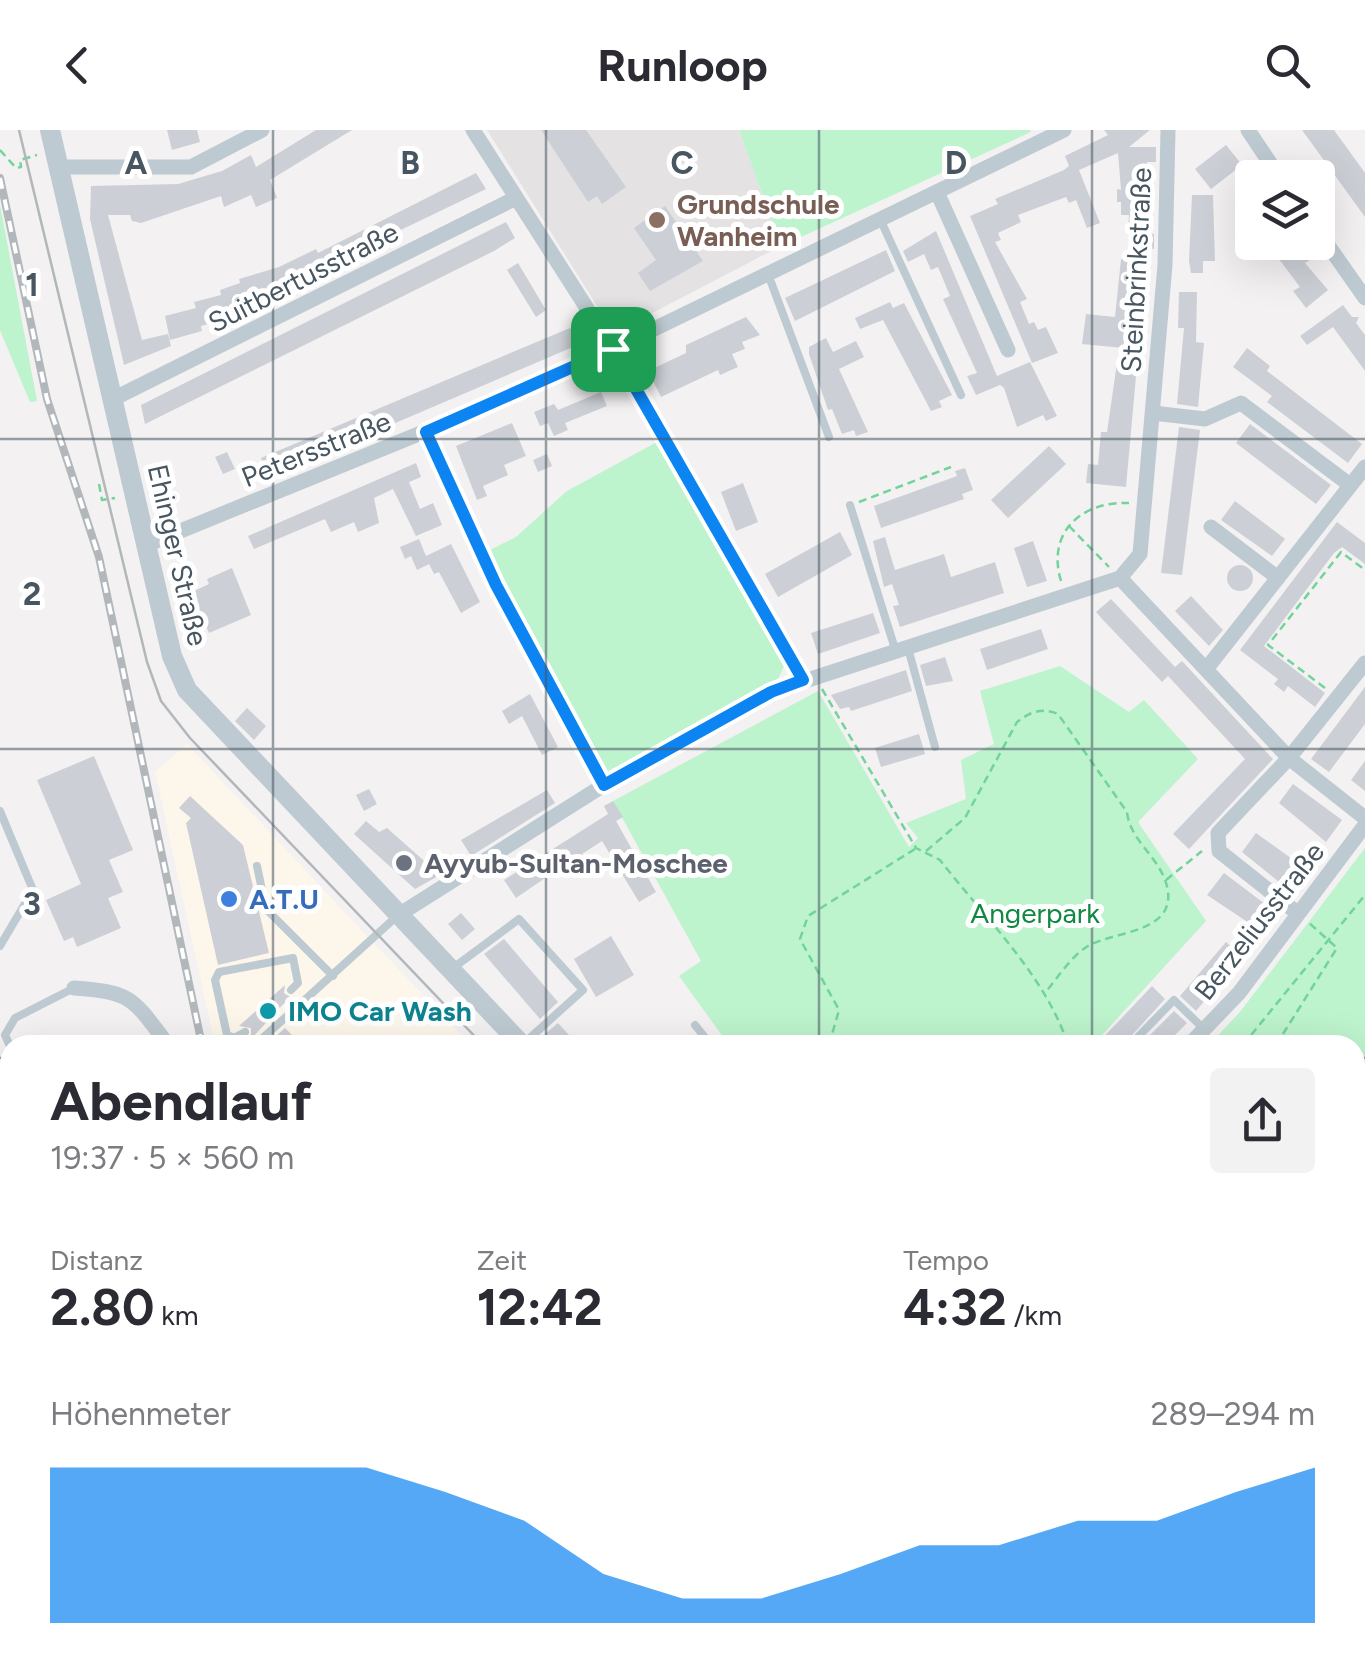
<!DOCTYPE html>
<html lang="de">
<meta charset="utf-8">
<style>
body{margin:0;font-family:Figtree,sans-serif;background:#f2f2f3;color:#2b2b33;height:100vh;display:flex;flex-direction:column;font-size:38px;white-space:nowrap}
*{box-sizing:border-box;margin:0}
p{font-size:32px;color:#7c7c81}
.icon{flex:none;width:55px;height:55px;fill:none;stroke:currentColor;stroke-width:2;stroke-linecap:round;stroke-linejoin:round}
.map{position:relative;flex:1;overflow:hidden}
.drawer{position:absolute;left:0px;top:905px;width:1365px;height:642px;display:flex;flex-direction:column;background:#fff;border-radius:30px 30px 0 0;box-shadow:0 10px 40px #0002}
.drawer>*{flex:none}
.buttons{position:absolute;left:1235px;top:30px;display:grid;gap:20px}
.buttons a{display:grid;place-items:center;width:100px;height:100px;border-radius:10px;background:#fff;box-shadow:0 10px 40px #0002;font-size:50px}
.pin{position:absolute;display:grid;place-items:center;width:85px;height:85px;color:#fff;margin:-42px;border-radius:20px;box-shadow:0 5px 15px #0006}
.round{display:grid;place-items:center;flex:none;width:105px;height:105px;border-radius:10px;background:#f2f2f3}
.overview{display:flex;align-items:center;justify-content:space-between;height:170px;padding:0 50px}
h1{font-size:55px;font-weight:700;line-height:75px}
.metrics{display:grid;grid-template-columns:repeat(3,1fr);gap:15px;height:170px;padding:10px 50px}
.metrics div{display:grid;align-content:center}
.metrics b{font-size:50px;font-weight:700}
.metrics small{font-size:28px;font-weight:400}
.metrics p{font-size:28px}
.chart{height:280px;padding:20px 50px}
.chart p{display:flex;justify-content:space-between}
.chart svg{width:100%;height:180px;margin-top:10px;fill:#0c84f2;opacity:.7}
header{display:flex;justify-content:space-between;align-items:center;height:130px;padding:0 50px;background:#fff;font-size:45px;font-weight:700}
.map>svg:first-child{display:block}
</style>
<header><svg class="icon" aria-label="back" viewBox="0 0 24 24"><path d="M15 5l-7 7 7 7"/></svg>Runloop<svg class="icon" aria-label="search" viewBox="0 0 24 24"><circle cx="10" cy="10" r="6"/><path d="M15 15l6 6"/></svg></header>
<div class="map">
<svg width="1365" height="1547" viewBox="0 0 1365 1547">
<rect width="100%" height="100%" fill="#f3f1f1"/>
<g fill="#fdf6ea">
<polygon points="187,614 363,802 471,915 215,915 155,642"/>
<polygon points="1355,1518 1365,1534 1365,1547 1117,1547 1112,1538 1355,1538"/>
</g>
<polygon fill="#e4e2e3" points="487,0 739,0 781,116 614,203"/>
<g fill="#bdf3cd">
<polygon points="739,0 1030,0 1031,2 781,116"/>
<polygon points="0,75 37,271 30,272 0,200"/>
<polygon points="657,312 784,536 778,549 605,644 488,421 516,407 567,361"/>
<polygon points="1060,536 1129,582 1144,570 1198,629 1138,692 1206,791 1093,915 729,915 679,846 701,831 613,671 818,561 909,717 918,708 906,693 966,669 961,630 994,614 980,561"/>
<polygon points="1365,718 1365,1534 1355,1518 1355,915 1209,915 1240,882"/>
</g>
<g fill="#ccd0d6">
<polygon points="167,0 197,0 200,12 172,20"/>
<polygon points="316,0 352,0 270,50 277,68 256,77 251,65 224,77 221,66 141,93 132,91 130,85 108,85 142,210 168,204 171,216 124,235 90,89 91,56 178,54 222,41 251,25 256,37"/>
<polygon points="541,0 586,0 626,57 602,74 597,66 588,72"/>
<polygon points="1104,0 1150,0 1129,17 1156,17 1156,32 1147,32 1147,101 1128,100 1129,85 1121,85 1121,72 1117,72 1117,59 1121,60 1118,23 1079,40 1100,93 1087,98 1076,70 1069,73 1066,67 1018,85 1021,92 998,103 1001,110 995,112 1027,169 1020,172 1029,194 1034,192 1038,200 1046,197 1058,223 1032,233 970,86 998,74 995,69 1064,40 1069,36 1065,26 1108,5"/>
<polygon points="1302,0 1334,0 1365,43 1365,87"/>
<polygon points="1226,15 1242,35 1211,59 1195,39"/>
<polygon points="476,43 486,59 253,171 254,175 227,189 201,196 202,201 170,210 165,186 196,178 194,172 221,165 220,160 240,153 239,149 279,137 316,119 318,123"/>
<polygon points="1192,65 1213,65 1215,131 1203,131 1203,143 1191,143 1189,131"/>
<polygon points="665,76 703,131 650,161 638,143 656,130 634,98"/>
<polygon points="506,92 515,108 494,121 145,294 141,275"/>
<polygon points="936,101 997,246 1030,232 1057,286 1046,291 1043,285 1017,297 1004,258 1000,255 976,265 967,246 977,243 943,169 950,166 938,137 931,140 924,124 908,132 903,121"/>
<polygon points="1137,104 1154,104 1154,119 1137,118"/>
<polygon points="1266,112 1298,112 1310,130 1305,133 1328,160 1306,178 1293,161 1300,157"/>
<polygon points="886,120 895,141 795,191 785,168"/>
<polygon points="1121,129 1145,130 1144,168 1129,168 1124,218 1082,214 1086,184 1115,187"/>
<polygon points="518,133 546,180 536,187 507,140"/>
<polygon points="1179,162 1197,162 1196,212 1204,213 1198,277 1177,274 1184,198 1178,198"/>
<polygon points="890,172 893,178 904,173 952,265 939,271 942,277 931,281 883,190 860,199 855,188"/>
<polygon points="1343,175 1352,187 1359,187 1356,193 1365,205 1365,241 1333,197 1307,215 1300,206"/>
<polygon points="746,187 760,205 742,212 745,219 732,224 738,237 720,245 718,240 661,267 648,241 686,223 686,215"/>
<polygon points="570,198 580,214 269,347 261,328"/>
<polygon points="826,208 833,222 856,211 864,227 839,239 868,302 856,306 854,300 842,304 832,279 828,280 809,224 809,217"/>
<polygon points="1247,218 1270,236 1267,241 1362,314 1348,333 1267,272 1272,266 1233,237"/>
<polygon points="1117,233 1135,235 1136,246 1126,357 1086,353 1088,334 1098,335 1101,302 1107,302"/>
<polygon points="601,262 607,276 565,293 568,300 554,306 548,293 540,296 534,282 554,274 558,280"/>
<polygon points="512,293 526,326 504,335 508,345 483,356 487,366 477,370 456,316"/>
<polygon points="1250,294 1331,355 1316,374 1236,313"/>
<polygon points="1179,297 1200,300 1182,445 1161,443"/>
<polygon points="1049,316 1066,334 1008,388 991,370"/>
<polygon points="227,322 235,339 223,344 215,327"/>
<polygon points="547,324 552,336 538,342 533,330"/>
<polygon points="416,333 421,347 409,352 420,379 433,373 442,395 416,406 393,359 374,368 379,393 358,402 354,392 331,402 325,389 254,419 248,406"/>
<polygon points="965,338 973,360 962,364 964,369 881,398 874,376 957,346 955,341"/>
<polygon points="743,353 758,392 736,401 721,362"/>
<polygon points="1235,371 1285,409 1272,426 1221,390"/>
<polygon points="1337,392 1365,413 1365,434 1342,417 1334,423 1264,516 1325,563 1315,577 1288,556 1284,562 1274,554 1278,549 1240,520"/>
<polygon points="840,402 852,425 778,467 765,444"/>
<polygon points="885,407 895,440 944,424 951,447 995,432 1004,463 900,497 893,476 899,475 892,454 884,457 873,411"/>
<polygon points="419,409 426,426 451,414 480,472 461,483 439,442 434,444 429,434 417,440 411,426 405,429 400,417"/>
<polygon points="1033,411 1047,451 1027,457 1014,418"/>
<circle cx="1240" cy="448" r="13"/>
<polygon points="232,438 251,485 209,503 192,462 209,454 207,449"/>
<polygon points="1191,466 1223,500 1209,516 1175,481"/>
<polygon points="1111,469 1175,537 1182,531 1273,629 1189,719 1173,704 1245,629 1168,546 1162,552 1104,491 1096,482"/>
<polygon points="873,483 880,503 818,524 811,503"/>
<polygon points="1041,499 1048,519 987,540 980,519"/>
<polygon points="945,527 953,551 926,556 920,535"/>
<polygon points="906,540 912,561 851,581 849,577 840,579 831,565"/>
<polygon points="1365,557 1365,594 1329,642 1311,629"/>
<polygon points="530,564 558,617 542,625 522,586 509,594 502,581"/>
<polygon points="247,578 266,596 254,610 235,591"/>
<polygon points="919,604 925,624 881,637 875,618"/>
<polygon points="94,626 133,720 109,730 123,762 108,768 121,798 77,817 73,807 64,811 46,770 81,754 37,650"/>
<polygon points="1365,631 1365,661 1351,650"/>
<polygon points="1293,654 1342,690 1326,712 1279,673"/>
<polygon points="369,659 377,674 364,681 356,665"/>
<polygon points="547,660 555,673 471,726 461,710"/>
<polygon points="190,666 243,715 269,823 218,835 186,693 191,688 179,678"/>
<polygon points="613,671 623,687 616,691 656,762 639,772 602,711 582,724 588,733 573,742 567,733 516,768 504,750 608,684 604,676"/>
<polygon points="366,691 379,702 387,698 440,745 415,759 354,704"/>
<polygon points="1256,703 1306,739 1289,760 1242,722"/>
<polygon points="1224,743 1273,780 1258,799 1207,765"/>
<polygon points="461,783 475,799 462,810 448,794"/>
<polygon points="611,806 634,845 596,867 574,829"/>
<polygon points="504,809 558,872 540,889 484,824"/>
<polygon points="1226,812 1242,826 1196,881 1180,866"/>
<polygon points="285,855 284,863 290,867 251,909 251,898 239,896"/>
<polygon points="1152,856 1165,869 1123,915 1096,915"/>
<polygon points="1174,881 1187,893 1165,915 1140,915"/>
<polygon points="558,893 569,905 554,915 545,904"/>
<polygon points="285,898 302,915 266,915"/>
</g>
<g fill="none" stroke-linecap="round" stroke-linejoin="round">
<g stroke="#72d49b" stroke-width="2.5" stroke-dasharray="8 5" stroke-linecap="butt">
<polyline points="0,20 16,38 21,37 20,30 37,25"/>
<polyline points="99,354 102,370 115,368"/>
<polyline points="859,372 951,337"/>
<polyline points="1069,396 1109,437"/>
<path d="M1061,451C1046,401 1083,371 1129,373"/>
<polyline points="1325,558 1268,515 1341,422 1365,440"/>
<path d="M822,559L916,718L940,730C984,787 1046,846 1068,915"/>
<path d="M926,721L965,688L1017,592C1030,582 1042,577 1058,584L1127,682C1130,713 1164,729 1168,762C1173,805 1108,801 1085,818C1069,829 1057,849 1044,864"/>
<polyline points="1166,750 1202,721"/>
<polyline points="829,915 839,880 800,809 808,786 915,719"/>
<polyline points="1243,915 1365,765"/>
<polyline points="1276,915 1337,818 1308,792"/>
<polyline points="1355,1025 1365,1017"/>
<polyline points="1365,1081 1359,1090 1365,1108"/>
<polyline points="1355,1107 1362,1124"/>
<polyline points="1355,1113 1365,1103"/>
<polyline points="1355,1180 1365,1191"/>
<polyline points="1355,1345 1365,1358"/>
<polyline points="1355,1363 1363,1358"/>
<polyline points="1355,1506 1365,1522"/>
</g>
<g stroke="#becad1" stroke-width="8">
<polyline points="880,89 961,265"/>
<polyline points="768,144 829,307"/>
<polyline points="850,375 896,522"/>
<polyline points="908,518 935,617"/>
<polyline points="0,681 33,760 0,816"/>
<polyline points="257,736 266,779 333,846"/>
<polyline points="453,838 519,789 583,860 522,915"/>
<polyline points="695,895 711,915"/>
<polyline points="245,902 234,908 227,905 215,850 219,842 293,828 298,853 291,860"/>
<polyline points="255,915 396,787"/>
<polyline points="1130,915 1174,870 1205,900"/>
<polyline points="10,916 5,905 15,888 74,858"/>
<polyline points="0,1142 10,1138"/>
<polyline points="0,1260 10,1256"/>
<polyline points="0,1363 10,1360"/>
<polyline points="0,1452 10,1449"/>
</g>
<g stroke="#becad1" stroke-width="15">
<polyline points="473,0 613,219 803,550"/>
<polyline points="1248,0 1280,48"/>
<polyline points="59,37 191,37 262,0"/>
<polyline points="937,62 1008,220"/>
<polyline points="1318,101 1365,168"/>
<polyline points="113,269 514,69"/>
<polyline points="1153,283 1205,289 1241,273 1350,355"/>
<polyline points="426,301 496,455 604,655"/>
<polyline points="1211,397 1278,448"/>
<polyline points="146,415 426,301 613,219 1064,0"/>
<polyline points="1120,448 1289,628 1365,688"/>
<polyline points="1207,538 1365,337"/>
<polyline points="1296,782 1219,721 1218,703 1289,628 1365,533"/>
<polyline points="400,784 604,655 771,562 1120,448 1140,424 1165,135 1168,0"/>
<path d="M74,858C133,862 133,869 168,915"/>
<polyline points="1189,915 1239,863 1365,695"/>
<polyline points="306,1547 310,1538"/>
</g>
<g stroke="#becad1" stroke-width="20">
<polyline points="50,0 172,526 187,560 522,915"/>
<polyline points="1083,1538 1089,1547"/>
</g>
<g stroke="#b2b7bb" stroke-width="2.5">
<polyline points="19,0 147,532 161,571 190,608 483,915"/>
<polyline points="1061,1538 1067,1547"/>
</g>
<defs>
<g id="rail">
<polyline points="0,48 47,269 99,427 202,915"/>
<polyline points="709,1538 724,1547"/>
</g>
</defs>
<use href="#rail" stroke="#b2b7bb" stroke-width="8"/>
<use href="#rail" stroke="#fff" stroke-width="4" stroke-dasharray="11" stroke-linecap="butt"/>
</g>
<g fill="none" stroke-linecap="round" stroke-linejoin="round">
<defs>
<polygon id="route" points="613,219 803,550 771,562 604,655 496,455 426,302"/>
</defs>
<use href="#route" stroke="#fff" stroke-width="20"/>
<use href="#route" stroke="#0c84f2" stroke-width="12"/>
</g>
<path fill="none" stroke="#475660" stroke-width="2.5" stroke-opacity="0.55" d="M273,0V915M546,0V915M819,0V915M1092,0V915M0,309H1365M0,619H1365M0,928H10M1355,928H1365M0,1238H10M1355,1238H1365M273,1538V1547M546,1538V1547M819,1538V1547M1092,1538V1547"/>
<circle fill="#8d6e63" stroke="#fff" stroke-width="4" cx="657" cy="90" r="10"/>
<circle fill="#6b7280" stroke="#fff" stroke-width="4" cx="404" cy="733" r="10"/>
<circle fill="#3f7fe0" stroke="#fff" stroke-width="4" cx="229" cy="769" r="10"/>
<circle fill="#0f9aa8" stroke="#fff" stroke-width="4" cx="268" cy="881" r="10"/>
<g text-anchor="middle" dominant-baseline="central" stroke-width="10" stroke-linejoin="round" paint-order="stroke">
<g font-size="28" font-weight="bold" fill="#785e54" stroke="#fff" text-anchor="start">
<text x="677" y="74">Grundschule<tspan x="677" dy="32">Wanheim</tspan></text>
</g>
<g font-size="28" fill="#475660" stroke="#fff">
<text transform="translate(1136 140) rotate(-87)">Steinbrinkstraße</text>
<text transform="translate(303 147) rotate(-27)">Suitbertusstraße</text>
<text transform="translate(316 319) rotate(-22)">Petersstraße</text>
<text transform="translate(178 425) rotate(77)">Ehinger Straße</text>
<text transform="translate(1259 791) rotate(-52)">Berzeliusstraße</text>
</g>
<g font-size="28" font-weight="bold" fill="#5b616d" stroke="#fff" text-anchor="start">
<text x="424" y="733">Ayyub-Sultan-Moschee</text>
</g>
<g font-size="28" font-weight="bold" fill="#366cbe" stroke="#fff" text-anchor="start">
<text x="249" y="769">A.T.U</text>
</g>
<g font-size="28" fill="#118842" stroke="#fff">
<text x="1035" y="783">Angerpark</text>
</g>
<g font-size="28" font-weight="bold" fill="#0d838f" stroke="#fff" text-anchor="start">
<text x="288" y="881">IMO Car Wash</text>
</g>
</g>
<g font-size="32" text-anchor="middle" font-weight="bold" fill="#475660" stroke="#fff" stroke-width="10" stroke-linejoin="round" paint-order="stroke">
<text x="136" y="44">A</text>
<text x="410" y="44">B</text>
<text x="682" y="44">C</text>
<text x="956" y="44">D</text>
<text x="32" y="166">1</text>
<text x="32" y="475">2</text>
<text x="32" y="785">3</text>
</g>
</svg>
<div class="buttons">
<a><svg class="icon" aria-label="layers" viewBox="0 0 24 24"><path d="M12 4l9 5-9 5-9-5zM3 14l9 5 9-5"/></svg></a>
</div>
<div class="pin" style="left:613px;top:219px;background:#1e9e55"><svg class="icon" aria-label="arrive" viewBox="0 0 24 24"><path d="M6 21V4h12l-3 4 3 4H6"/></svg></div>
<section class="drawer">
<div class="overview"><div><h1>Abendlauf</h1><p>19:37 · 5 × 560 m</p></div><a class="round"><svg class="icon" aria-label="share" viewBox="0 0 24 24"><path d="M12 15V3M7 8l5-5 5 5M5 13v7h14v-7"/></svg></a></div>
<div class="metrics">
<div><p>Distanz</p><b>2.80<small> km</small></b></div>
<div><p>Zeit</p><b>12:42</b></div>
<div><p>Tempo</p><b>4:32<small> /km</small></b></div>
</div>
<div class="chart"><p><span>Höhenmeter</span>289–294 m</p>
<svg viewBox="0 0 160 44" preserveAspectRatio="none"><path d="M0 44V6L10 6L20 6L30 6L40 6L50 12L60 19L70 32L80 38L90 38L100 32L110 25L120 25L130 19L140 19L150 12L160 6V44z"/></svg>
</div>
</section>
</div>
